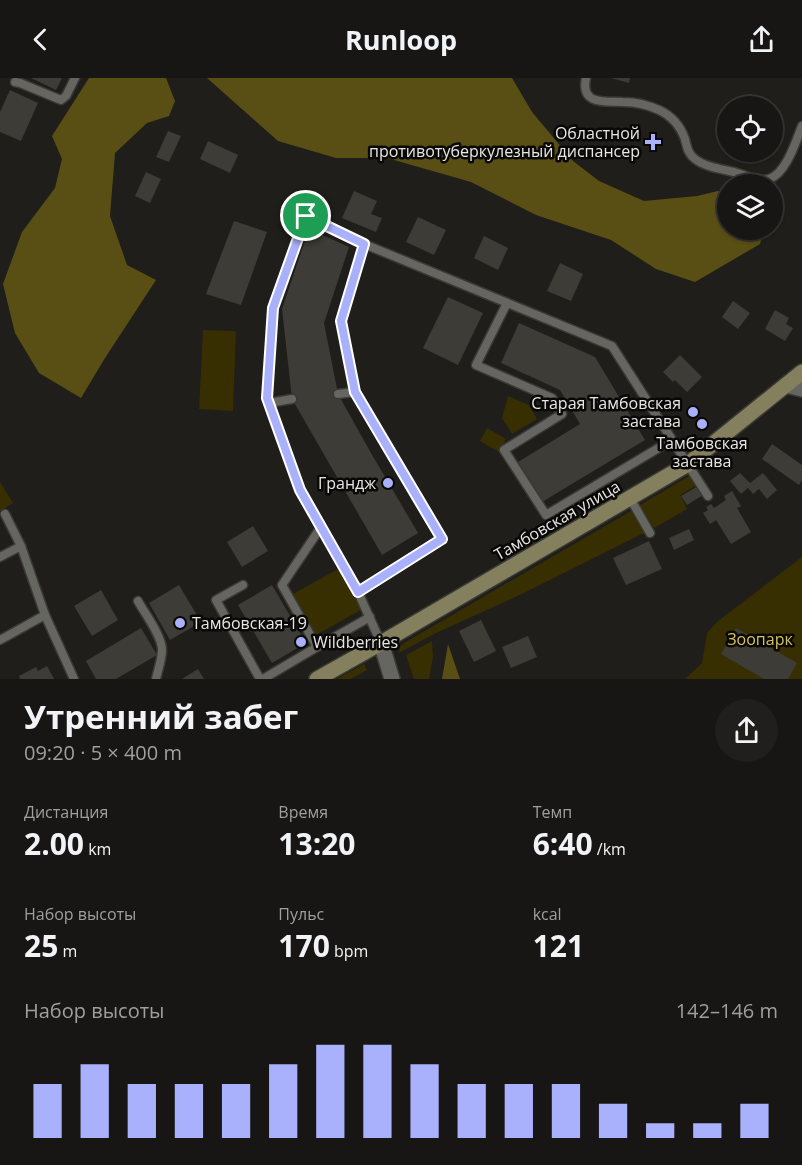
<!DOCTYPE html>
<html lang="ru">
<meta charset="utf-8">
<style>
body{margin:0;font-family:"Open Sans",sans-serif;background:#201f1d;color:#f1f3f6;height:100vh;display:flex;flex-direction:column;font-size:22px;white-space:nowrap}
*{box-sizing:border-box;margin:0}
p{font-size:20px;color:#9e9fa0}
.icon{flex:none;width:33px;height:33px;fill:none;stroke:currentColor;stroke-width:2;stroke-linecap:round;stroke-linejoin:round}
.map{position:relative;height:601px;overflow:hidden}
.panel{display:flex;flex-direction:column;background:#171614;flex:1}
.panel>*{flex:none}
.tools{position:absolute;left:717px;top:18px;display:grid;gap:12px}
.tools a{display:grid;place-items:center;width:66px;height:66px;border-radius:50%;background:#171614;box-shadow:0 2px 4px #0004,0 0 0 2px #363534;font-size:30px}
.pin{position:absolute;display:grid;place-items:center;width:51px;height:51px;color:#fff;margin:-26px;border:3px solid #fff;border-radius:50%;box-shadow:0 2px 6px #0007}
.round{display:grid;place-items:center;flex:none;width:63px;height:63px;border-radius:32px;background:#201f1d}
.overview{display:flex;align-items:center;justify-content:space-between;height:102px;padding:0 24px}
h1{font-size:33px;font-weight:700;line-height:45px}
.figures{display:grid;grid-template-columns:repeat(3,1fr);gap:9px;height:102px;padding:6px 24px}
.figures div{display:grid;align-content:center}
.figures b{font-size:30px;font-weight:700}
.figures small{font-size:16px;font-weight:400}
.figures p{font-size:16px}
.chart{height:168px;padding:12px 24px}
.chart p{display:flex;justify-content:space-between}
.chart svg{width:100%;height:108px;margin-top:6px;stroke:#a9b0fc;stroke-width:6}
header{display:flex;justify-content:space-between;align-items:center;height:78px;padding:0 24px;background:#171614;font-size:27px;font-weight:700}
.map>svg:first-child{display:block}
</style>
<header><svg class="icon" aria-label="back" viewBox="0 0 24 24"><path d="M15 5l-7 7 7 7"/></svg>Runloop<svg class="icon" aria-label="share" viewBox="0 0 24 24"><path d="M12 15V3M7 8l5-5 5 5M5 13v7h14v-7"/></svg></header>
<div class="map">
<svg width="802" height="601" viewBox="0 0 802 601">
<rect width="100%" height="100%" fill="#1f1e1a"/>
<g fill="#372f01">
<polygon points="203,252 236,253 233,333 199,331"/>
<polygon points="508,318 529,327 537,341 512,356 502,340"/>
<polygon points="487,350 506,361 499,374 480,363"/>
<polygon points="691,397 697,407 680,417 687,431 654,450 640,427"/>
<polygon points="0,404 13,425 0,433"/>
<polygon points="631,433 644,455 524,515 434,556 399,575 400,569 404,565"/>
<polygon points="802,479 802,601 685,601 702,585 707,555 717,544"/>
<polygon points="338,491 361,532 316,557 293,516"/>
<polygon points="432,563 433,579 429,601 414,601 406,577"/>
<polygon points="364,586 367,592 351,601 337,601"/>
</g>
<g fill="#594f14">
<polygon points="89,0 166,0 175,23 169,38 147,45 115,75 110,138 127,187 156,202 105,280 81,320 39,295 15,255 3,206 22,154 55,110 62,81 52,58"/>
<polygon points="207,0 512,0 532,34 573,83 599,103 644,123 697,118 718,113 727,114 728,152 764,152 760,166 695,204 656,191 611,162 536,137 471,104 387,80 336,80 278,63"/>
<polygon points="448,566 460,601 442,601"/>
</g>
<g fill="#3d3c37">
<polygon points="31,0 62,0 56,12"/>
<polygon points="611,0 630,0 629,5"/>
<polygon points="10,12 38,25 21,63 0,54 0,34"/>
<polygon points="168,53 181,58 169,84 156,79"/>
<polygon points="208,63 238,77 230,95 200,81"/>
<polygon points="146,94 161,101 150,125 135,118"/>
<polygon points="354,113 377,123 371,136 382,140 376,154 342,140"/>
<polygon points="418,139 446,152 434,177 406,164"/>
<polygon points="234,143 267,154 241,227 206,216"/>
<polygon points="309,151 349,169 324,245 338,316 371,375 418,455 382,477 292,321 282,231"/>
<polygon points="484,158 508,170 498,192 474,180"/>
<polygon points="560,185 583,196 571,223 547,213"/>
<polygon points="448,219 483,235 458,287 423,270"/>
<polygon points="733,223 750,235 738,251 722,239"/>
<polygon points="775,232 789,240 786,246 793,250 785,263 765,251"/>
<polygon points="519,245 595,279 645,362 542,424 518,384 580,346 560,312 501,285"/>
<polygon points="680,277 702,299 687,314 675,302 673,304 663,294"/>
<polygon points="694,327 700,335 693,341 687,333"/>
<polygon points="772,366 802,387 802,402 799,407 762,381"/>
<polygon points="740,395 750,405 763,395 777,412 767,421 759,411 753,416 748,410 741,416 730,403"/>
<polygon points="698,408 703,417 687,427 681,418"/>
<polygon points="732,413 741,428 737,430 751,454 731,466 716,442 710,446 703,435 708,432 706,429 711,426 714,430 726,422 724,418"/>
<polygon points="253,448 268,473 242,489 227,464"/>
<polygon points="689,451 694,462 674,472 669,460"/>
<polygon points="649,463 662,491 626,507 613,480"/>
<polygon points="179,507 201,544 170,562 149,525"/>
<polygon points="272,507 306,565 272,585 238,527"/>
<polygon points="101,512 118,542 92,558 74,528"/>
<polygon points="481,542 496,573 474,584 459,553"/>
<polygon points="141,550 157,577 116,601 96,601 86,583"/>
<polygon points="736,550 797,585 788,601 764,601 721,576"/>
<polygon points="528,558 537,579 511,590 502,569"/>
<polygon points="47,588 54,601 20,601 19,598 36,589 38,593"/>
<polygon points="198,591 204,601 182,601"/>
</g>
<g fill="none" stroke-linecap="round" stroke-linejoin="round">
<defs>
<g id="service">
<path d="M586,0C580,28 606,23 623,24C635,24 648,27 659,32C672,38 680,47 685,61C687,69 688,76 695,81C705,89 721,91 734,94C744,97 759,104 769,101C786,96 796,63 802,48"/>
<polyline points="15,4 20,5 61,22 66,18 75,0"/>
<polyline points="364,166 612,268 708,418"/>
<polyline points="507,225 476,287 552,320 562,336 504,372 546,437 672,362"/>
<polyline points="338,316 355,314"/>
<polyline points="269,325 292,321"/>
<polyline points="630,420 650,455"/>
<polyline points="5,436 21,468"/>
<polyline points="0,479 21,468 45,537"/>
<polyline points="243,507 216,522 260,601"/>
<polyline points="358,514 442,461 355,314 341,243 364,166 305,138 273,230 267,320 300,412 358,514 381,565"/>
<path d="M138,523C145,536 162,558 162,572C162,581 158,592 156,601"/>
<polyline points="0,562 45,537 74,601"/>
<polyline points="317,569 370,539"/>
<polyline points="263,601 317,569 282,507 321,449"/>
</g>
<polyline id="minor" points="786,307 802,311"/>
<polyline id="tertiary" points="381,565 392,601"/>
<polyline id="secondary" points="317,601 381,565 688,386 802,294"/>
</defs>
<use href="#service" stroke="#3a3936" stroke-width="11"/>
<use href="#minor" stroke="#3a3936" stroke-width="18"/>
<use href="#tertiary" stroke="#3a3936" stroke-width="18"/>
<use href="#secondary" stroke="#3a3936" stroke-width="18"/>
<use href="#service" stroke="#666660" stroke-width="8"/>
<use href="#minor" stroke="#666660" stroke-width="15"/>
<use href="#tertiary" stroke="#666660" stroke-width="15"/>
<use href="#secondary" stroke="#847f5d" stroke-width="15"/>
</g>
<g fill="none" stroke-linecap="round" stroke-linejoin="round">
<defs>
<polygon id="route" points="306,138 364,166 341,243 355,314 442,461 358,514 300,412 267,320 273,230"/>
</defs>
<use href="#route" stroke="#fff" stroke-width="12"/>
<use href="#route" stroke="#a9b0fc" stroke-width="8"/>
</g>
<g fill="#a9b0fc" stroke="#090807" stroke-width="2">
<path d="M650 55h6v6h6v6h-6v6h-6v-6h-6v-6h6z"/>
<circle cx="693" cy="334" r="6"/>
<circle cx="702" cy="346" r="6"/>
<circle cx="388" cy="405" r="6"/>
<circle cx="180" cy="545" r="6"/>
<circle cx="301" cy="564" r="6"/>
</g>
<g text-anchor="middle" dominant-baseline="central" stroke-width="5" stroke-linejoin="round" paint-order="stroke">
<g font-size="16" fill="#e8e7e4" stroke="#090807" text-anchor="end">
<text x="640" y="55">Областной<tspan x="640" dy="18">противотуберкулезный диспансер</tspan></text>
<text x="681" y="325">Старая Тамбовская<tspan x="681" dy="18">застава</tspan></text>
<text x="702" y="365" text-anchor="middle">Тамбовская<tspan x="702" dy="18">застава</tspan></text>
<text x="376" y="405">Грандж</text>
<text x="192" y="545" text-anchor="start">Тамбовская-19</text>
<text x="313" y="564" text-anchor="start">Wildberries</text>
</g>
<g font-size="16" fill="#e8e7e4" stroke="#090807">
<text transform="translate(557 442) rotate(-30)">Тамбовская улица</text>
</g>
<g font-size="16" fill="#d4c25a" stroke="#090807">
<text x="760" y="561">Зоопарк</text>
</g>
</g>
</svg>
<div class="tools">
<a><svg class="icon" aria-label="locate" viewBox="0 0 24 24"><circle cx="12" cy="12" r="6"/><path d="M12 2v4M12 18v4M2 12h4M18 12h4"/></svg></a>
<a><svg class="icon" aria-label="layers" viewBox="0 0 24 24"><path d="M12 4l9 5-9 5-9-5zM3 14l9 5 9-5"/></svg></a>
</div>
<div class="pin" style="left:306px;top:138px;background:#1e9e55"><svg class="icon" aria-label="arrive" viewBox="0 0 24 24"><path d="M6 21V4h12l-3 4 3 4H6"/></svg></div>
</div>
<section class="panel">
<div class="overview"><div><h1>Утренний забег</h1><p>09:20 · 5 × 400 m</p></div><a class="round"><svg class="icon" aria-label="share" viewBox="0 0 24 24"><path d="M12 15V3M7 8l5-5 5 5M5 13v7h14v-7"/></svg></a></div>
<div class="figures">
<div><p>Дистанция</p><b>2.00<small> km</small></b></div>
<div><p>Время</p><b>13:20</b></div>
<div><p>Темп</p><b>6:40<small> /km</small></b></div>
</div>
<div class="figures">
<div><p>Набор высоты</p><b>25<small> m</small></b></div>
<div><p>Пульс</p><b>170<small> bpm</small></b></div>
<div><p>kcal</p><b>121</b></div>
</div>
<div class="chart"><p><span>Набор высоты</span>142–146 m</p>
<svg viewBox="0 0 160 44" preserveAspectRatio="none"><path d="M5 44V22M15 44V14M25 44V22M35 44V22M45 44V22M55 44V14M65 44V6M75 44V6M85 44V14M95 44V22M105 44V22M115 44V22M125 44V30M135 44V38M145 44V38M155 44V30"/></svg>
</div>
</section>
